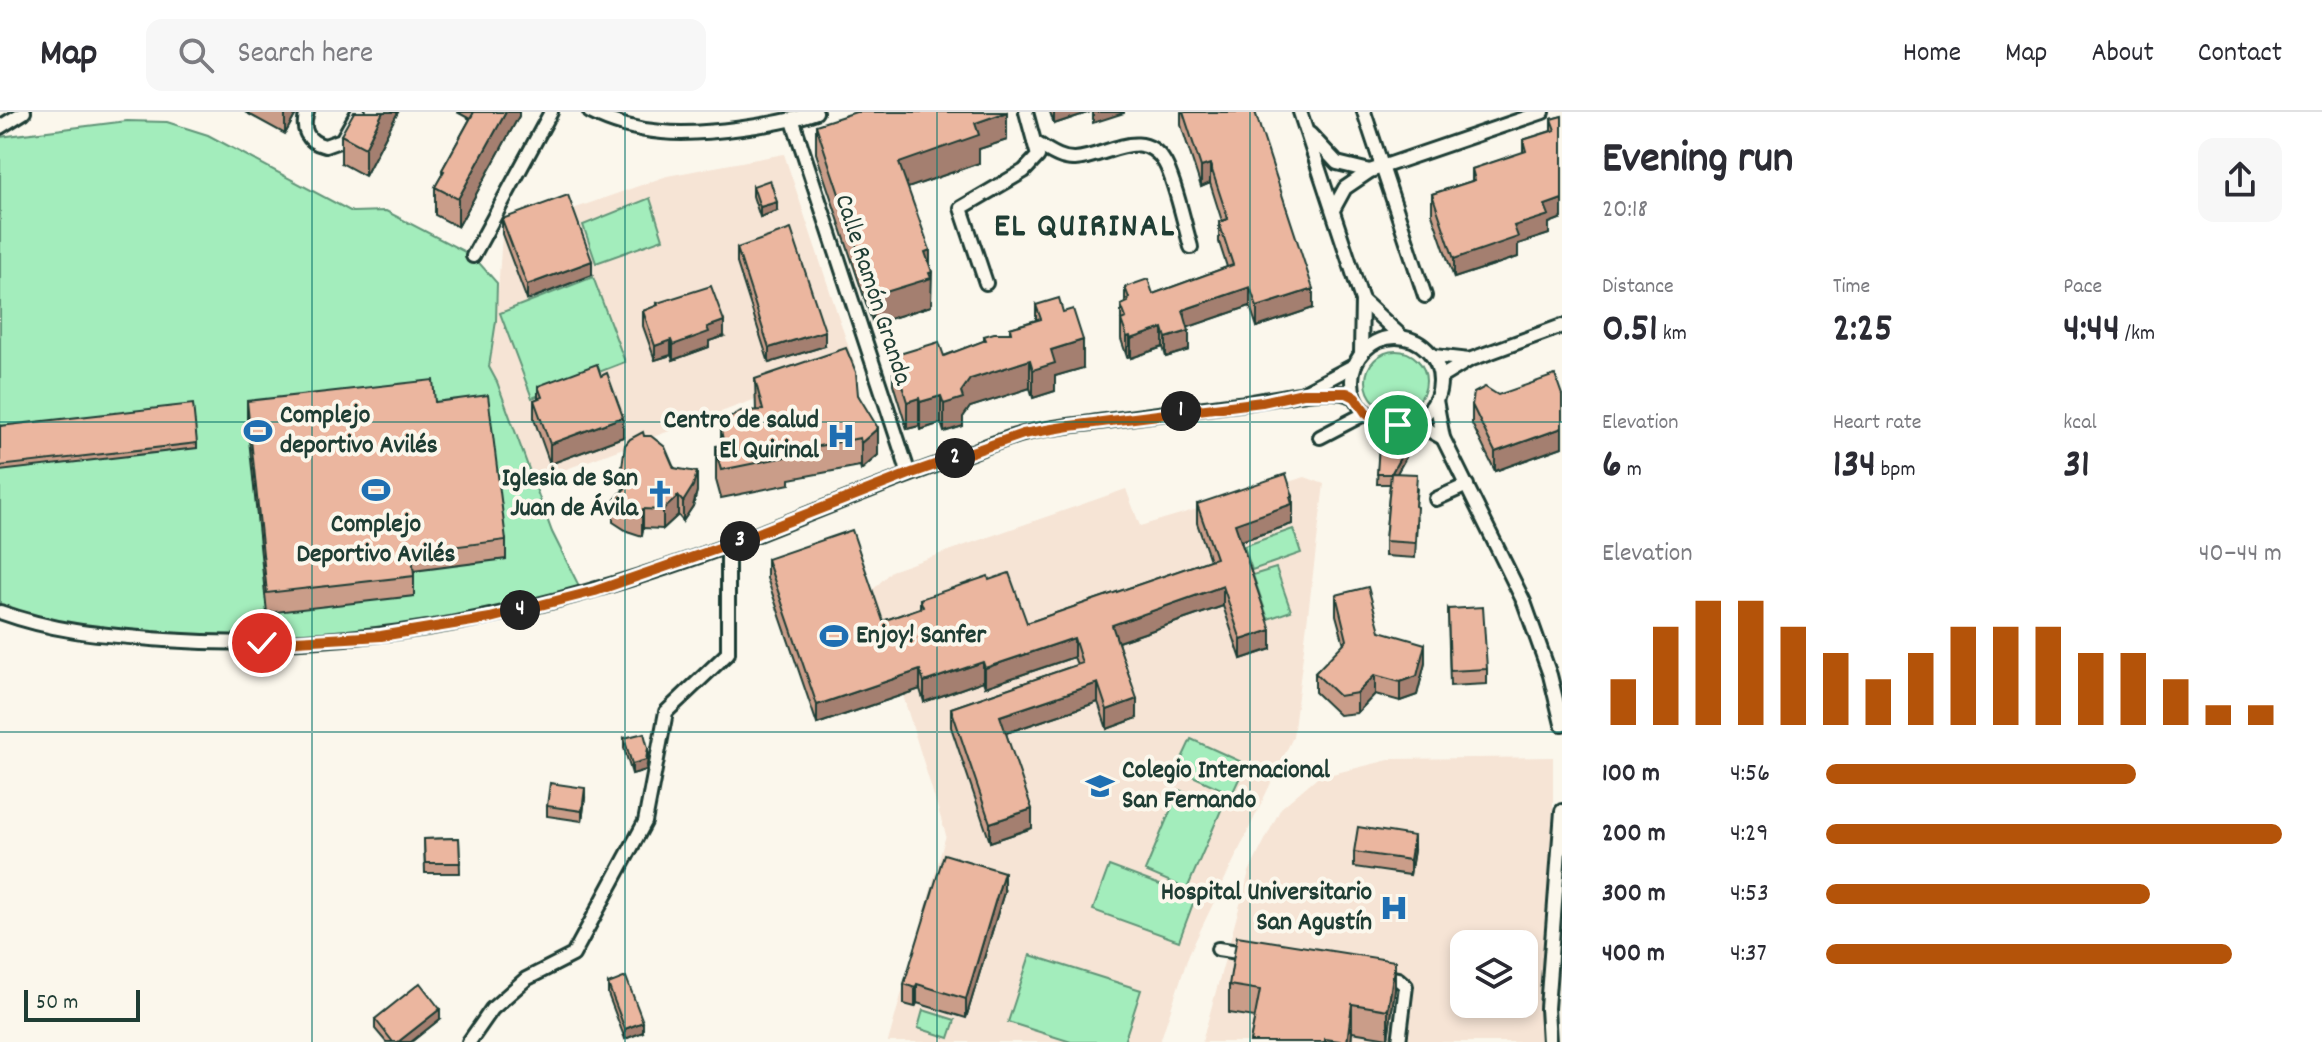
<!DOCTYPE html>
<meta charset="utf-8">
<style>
body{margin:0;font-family:Dekko,sans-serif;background:#f7f7f7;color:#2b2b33;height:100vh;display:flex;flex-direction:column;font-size:30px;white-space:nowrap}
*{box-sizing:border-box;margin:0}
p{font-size:26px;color:#7c7c81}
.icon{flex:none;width:44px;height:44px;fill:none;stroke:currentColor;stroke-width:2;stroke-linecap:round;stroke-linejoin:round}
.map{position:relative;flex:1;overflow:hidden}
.drawer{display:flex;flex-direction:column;background:#fff;width:760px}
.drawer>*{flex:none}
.controls{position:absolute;left:1450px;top:818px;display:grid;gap:16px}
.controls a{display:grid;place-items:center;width:88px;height:88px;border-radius:16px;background:#fff;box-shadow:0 4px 12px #0003;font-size:40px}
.scale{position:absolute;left:24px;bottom:20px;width:116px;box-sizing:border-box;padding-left:8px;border:4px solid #1f3d34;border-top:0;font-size:22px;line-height:28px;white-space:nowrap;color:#1f3d34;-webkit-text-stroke:6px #fbf7ec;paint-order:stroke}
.pin{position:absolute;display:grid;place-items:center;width:68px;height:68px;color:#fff;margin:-34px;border:4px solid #fff;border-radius:50%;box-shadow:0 2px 8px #0007}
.km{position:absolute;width:40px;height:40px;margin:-20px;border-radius:50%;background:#222;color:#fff;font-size:22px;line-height:40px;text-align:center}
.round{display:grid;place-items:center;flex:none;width:84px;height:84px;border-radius:16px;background:#f7f7f7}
.headline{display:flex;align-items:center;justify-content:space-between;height:136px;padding:0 40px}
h1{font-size:44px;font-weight:800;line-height:60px}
.stats{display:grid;grid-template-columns:repeat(3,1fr);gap:12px;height:136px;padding:8px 40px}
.stats div{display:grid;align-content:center}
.stats b{font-size:40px;font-weight:800}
.stats small{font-size:22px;font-weight:400}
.stats p{font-size:22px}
.chart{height:224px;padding:16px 40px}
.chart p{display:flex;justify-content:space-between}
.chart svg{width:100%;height:144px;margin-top:8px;stroke:#b45309;stroke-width:6}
ul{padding:0 40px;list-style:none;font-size:26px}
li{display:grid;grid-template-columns:128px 96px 1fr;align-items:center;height:60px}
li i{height:20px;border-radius:10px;background:#b45309}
header{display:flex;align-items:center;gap:48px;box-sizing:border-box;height:112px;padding:0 40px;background:#fff;border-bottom:2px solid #e1e1e2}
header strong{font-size:38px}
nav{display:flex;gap:44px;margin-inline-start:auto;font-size:28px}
.search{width:560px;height:72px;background:#f7f7f7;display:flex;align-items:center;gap:20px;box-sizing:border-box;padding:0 28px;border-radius:16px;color:#7c7c81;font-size:30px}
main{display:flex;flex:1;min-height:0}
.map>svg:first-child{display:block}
</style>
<header>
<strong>Map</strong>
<div class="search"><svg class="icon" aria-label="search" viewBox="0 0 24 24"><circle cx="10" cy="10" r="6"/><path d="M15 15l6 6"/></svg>Search here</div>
<nav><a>Home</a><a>Map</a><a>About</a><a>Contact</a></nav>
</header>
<main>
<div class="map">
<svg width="1562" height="930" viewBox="0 0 1562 930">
<rect width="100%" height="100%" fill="#fbf7ec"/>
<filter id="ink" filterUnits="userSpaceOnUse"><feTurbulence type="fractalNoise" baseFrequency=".0125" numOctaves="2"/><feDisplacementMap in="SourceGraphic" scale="16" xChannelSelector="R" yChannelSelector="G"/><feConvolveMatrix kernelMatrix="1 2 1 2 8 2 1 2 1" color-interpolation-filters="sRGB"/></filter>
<g filter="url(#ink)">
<g fill="#f6e4d5" fill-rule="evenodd">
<polygon points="784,42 854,251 534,369 497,270 489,254 496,209 502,122 667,64"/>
<polygon points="1305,365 1324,372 1293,625 1189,842 1160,930 888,930 946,723 871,480 891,459 1126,377 1140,414"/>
<path d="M1553,645V696L1541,930H1202L1249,760L1281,696L1316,666L1393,647ZM1464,832H1524V892H1464Z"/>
</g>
<g fill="#a3edbc" stroke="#619578" stroke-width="2">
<polygon points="127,9 167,10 208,23 352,100 386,99 473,144 497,171 496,209 489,255 497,270 552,420 583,482 490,506 288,531 75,521 0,500 0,25"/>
<polygon points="650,86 663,127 596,151 583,113"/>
<polygon points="593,165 625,250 532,286 500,201"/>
<circle cx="1396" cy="269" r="30"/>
<polygon points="1293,417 1301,441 1252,458 1244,434"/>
<polygon points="1276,456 1291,499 1268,507 1253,463"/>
<polygon points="1191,627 1246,652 1232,682 1177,657"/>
<polygon points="1179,678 1222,696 1187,777 1145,759"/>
<polygon points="1109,754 1195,786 1179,829 1093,798"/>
<polygon points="1030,843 1141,878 1124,930 1071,930 1008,910"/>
<polygon points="923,898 955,908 949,926 918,916"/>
</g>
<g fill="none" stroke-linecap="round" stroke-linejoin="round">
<defs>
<g id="street">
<path d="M307,0C301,17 307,30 325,34L342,28L358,0"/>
<path d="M590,0C612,11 637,18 662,20C701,24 780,13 816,0"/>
<polyline points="1300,0 1362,188 1361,241"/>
<polyline points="1364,0 1425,184"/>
<polyline points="793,9 909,362"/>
<polyline points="0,15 24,0"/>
<polyline points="1310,22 1337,51 1370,59"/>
<path d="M1034,30C1047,37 1060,48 1075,47C1107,45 1143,13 1165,51C1176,71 1184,112 1191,135"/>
<polyline points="1333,98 1345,76 1370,59 1543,0"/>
<polyline points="473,144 551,0"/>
<polyline points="986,171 961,96 1024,59 1038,44 1026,0"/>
<polyline points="1362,188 1402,225"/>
<circle cx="1396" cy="269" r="44"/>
<polyline points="1434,244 1469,248"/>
<polyline points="1441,265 1469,248 1562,214"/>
<polyline points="1306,279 1355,253"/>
<polyline points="1436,288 1443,326 1524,490 1550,563 1562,612"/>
<polyline points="1414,310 1443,326"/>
<polyline points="1320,325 1366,301"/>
<polyline points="1436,387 1467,373"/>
<path d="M0,500C59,521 104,523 165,528C364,542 542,502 727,434C804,405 879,372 956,346C978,338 1000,328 1023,322C1049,315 1078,313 1106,309C1150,303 1194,297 1238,292C1269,289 1327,271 1355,285"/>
<polyline points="1218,837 1251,842"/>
<polyline points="1379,863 1398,867 1406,874 1399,930"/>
<polyline points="469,930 492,897 526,867 573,843 645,710 666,600 728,541 728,433"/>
<polyline points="1549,930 1547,896 1562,699"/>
</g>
</defs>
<use href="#street" stroke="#1f3d34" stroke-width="18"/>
<use href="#street" stroke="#fbf7ec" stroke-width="12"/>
</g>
<g fill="#ca9d89" stroke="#1f3d34" stroke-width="2">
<polygon points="245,0 297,0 285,22"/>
<polygon points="398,0 365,64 341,51 341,23"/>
<polygon points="457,0 519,0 519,4 458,115 435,103 435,75 442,63 442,58 470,7"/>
<polygon points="1050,0 1090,0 1054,12"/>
<polygon points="1181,0 1255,0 1313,196 1257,215 1250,194 1188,215 1189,238 1166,245 1163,235 1131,246 1130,244 1127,245 1121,227 1121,193 1125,191 1125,175 1153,182 1227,155 1219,130 1219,110 1222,109 1210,71 1201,75 1181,13"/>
<polygon points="1562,4 1562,106 1549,111 1549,122 1518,132 1518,145 1454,166 1432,102 1432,82 1472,69 1472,57 1523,41 1523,28 1551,19 1551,7"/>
<polygon points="816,13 1007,28 979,37 979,51 907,76 930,155 931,194 873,212 816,41"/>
<polygon points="753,74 777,99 760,105 753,84"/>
<polygon points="502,107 592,163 527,188 502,122"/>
<polygon points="737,136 825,234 769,251 737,151"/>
<polygon points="657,191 724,224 709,229 709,235 673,248 671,243 655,248 643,214 643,199 657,194"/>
<polygon points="1036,193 1083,256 1055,264 1055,279 1033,286 1030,276 970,295 963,305 963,314 944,320 941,311 920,318 919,314 907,317 893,272 893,244 944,244 984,229 984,224 1010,221 1010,216 1036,208"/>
<polygon points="755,267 858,283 878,343 861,358 860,354 790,367 790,372 721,386 716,368 716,334 721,333 721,318 724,318 756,299"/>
<polygon points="538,274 623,325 550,352 534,307 534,288 538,287"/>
<polygon points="1498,283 1562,283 1562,335 1495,359 1472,312 1472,293"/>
<polygon points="247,289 435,290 506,428 506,447 414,459 414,484 267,501 247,308"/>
<polygon points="0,314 197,331 197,336 0,359"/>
<polygon points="644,324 697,379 693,394 683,409 678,403 663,417 643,416 642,424 627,419 613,410 613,390 623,378 622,374 622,355"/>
<polygon points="1379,333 1406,345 1397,361 1417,377 1415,394 1417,410 1415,446 1385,444 1385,429 1390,372 1377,372"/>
<polygon points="1197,392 1293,404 1292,404 1292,412 1241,429 1271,537 1241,547 1223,494 1118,530 1137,606 1107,617 1098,590 1006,621 1032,716 990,730 951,615 951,596 1077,553 1074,545 985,575 983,569 924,590 920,577 817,612 767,466 767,447 883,509 920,496 920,487 989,468 1027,511 1210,448 1197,411"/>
<polygon points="1336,483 1380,519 1425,551 1417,583 1400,589 1375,582 1357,601 1339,603 1315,580 1315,561 1344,532 1336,503"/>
<polygon points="1448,497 1487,557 1487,572 1450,574"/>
<polygon points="624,626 648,646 646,658 632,662 624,636"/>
<polygon points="585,686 582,709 547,704 547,694"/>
<polygon points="459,726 460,761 425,761 424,727"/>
<polygon points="1414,738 1410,763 1354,755 1354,740"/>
<polygon points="1004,780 966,906 917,891 915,895 904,892 904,872"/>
<polygon points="608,872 643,920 625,927 608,882"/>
<polygon points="1229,873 1395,877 1388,926 1352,920 1351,930 1250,930 1255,905 1229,901"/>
<polygon points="375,907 440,907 411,930 386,930 375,917"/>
</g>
<g fill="#a47f6f" stroke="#1f3d34" stroke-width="2">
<polygon points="285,0 297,0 285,22"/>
<polygon points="383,0 398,0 365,64 365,36"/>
<polygon points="506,0 519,0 519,4 458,115 458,87"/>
<polygon points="1007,0 1007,28 979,37 979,51 899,79 899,51 975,11"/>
<polygon points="1054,0 1090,0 1054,12"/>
<polygon points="1093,0 1124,0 1124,1 1093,11"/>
<polygon points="1210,52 1210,71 1201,75 1201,55"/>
<polygon points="1562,87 1562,106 1549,111 1549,122 1518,132 1518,145 1454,166 1454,147 1514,114 1545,93"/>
<polygon points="777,90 777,99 760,105 760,95"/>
<polygon points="930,138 930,161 932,160 931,194 873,212 873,184 925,140"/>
<polygon points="592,149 592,163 527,188 527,173"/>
<polygon points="1250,175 1250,194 1183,217 1183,198"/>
<polygon points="1313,177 1313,196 1257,215 1257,195"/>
<polygon points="724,209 724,224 709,229 709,235 673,248 673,233 707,215"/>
<polygon points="1163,216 1163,235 1131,246 1131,227"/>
<polygon points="825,219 825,234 769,251 769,236"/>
<polygon points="1189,219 1189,238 1166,245 1166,226"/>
<polygon points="1130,224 1130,244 1127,245 1127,225"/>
<polygon points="671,228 671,243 655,248 655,234"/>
<polygon points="1083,228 1083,256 1055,264 1055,279 1033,286 1033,258 1051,238"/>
<polygon points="1030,248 1030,276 970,295 963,305 963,314 944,320 944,292 961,280 970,267"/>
<polygon points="941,284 941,311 920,318 920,290"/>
<polygon points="919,286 919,314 907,317 907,290"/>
<polygon points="623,305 623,325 550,352 550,332"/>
<polygon points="878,316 878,343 861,358 861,331"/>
<polygon points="1562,316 1562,335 1495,359 1495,340"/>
<polygon points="1406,335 1406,345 1391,372 1391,362"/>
<polygon points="697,360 697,379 693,394 683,409 683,390"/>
<polygon points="678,384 678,403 663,417 663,398"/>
<polygon points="1293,384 1293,404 1292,404 1292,412 1235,431 1235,412"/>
<polygon points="643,397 643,416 642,424 642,405"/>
<polygon points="1223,474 1223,494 1112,532 1112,513"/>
<polygon points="1271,518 1271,537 1241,547 1241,528"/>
<polygon points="1074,526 1074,545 985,575 985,556"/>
<polygon points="1425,532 1425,551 1417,583 1400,589 1400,570"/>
<polygon points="983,550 983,569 924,590 924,570"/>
<polygon points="920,558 920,577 817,612 817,593"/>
<polygon points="1375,563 1375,582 1357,601 1357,581"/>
<polygon points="1098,571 1098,590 1000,623 1000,604"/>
<polygon points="1137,587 1137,606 1107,617 1107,598"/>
<polygon points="648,636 648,646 646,658 632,662 632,652"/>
<polygon points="585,676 585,686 582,709 582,699"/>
<polygon points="1032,697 1032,716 990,730 990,711"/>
<polygon points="1414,724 1414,738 1410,763 1410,748"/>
<polygon points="1004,760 1004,780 966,906 966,887"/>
<polygon points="1395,849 1395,877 1388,926 1388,898"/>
<polygon points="917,872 917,891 915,895 915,876"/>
<polygon points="1352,892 1352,920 1351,930 1347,930"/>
<polygon points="440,897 440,907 411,930 398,930"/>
<polygon points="643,910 643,920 625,927 625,917"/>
</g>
<g fill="#ebb69f" stroke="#1f3d34" stroke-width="2">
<polygon points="354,0 383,0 365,36 341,23"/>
<polygon points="474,0 506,0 458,87 435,75 444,59 442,58"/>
<polygon points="856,0 1007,0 975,11 979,23 899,51 930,138 925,140 932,160 929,161 931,166 873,184 816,13"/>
<polygon points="1183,0 1255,0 1313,177 1257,195 1250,175 1183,198 1189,219 1166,226 1163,216 1131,227 1130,224 1127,225 1121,208 1126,206 1121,193 1128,190 1127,187 1129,186 1125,175 1148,167 1153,182 1233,153 1219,110 1228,107 1210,52 1201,55"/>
<polygon points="1562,4 1562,87 1545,93 1549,103 1514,114 1518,125 1454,147 1432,82 1475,68 1472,57 1526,39 1523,28 1555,18 1551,7"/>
<polygon points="770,68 777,90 760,95 753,74"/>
<polygon points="568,83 592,149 527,173 502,107"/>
<polygon points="791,117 825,219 769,236 737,136"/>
<polygon points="711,174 724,209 707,215 709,220 673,233 671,228 655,234 643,199 658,193 657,191"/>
<polygon points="1059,186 1063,200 1073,197 1083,228 1051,238 1055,251 1033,258 1030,248 970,267 961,280 963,286 944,292 941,284 920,290 919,286 907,290 893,244 939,230 944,244 986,228 984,224 994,221 1011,221 1010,216 1041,207 1036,193"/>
<polygon points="846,236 856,260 858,283 878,316 861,331 860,326 788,340 790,344 721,358 716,340 716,334 724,333 721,318 724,318 730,306 741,299 763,298 755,267"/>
<polygon points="597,252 601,264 607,261 623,305 550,332 534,288 542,285 538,274"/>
<polygon points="1555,263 1562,283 1562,316 1495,340 1472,293 1474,281 1485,275 1498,283"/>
<polygon points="433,268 435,290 488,283 506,428 412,440 414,464 267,481 247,289"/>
<polygon points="193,292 197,331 0,354 0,314"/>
<polygon points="643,320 644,324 651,324 665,335 674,356 697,360 693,374 683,390 678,384 663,398 643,397 642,405 627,400 613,390 628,373 622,355 625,333 630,327"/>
<polygon points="1379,333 1406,335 1391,362 1377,362"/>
<polygon points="1391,361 1417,362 1415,394 1417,395 1415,431 1385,429"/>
<polygon points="1286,362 1293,384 1290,385 1292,392 1235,412 1271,518 1241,528 1223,474 1112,513 1137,587 1107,598 1098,571 1000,604 1032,697 990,711 951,596 1082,551 1074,526 985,556 983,550 924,570 920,558 817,593 767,447 852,418 883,509 923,495 920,487 988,464 989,468 1009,461 1027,511 1216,446 1197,392"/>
<polygon points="1368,475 1380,519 1425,532 1417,564 1400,570 1375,563 1357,581 1339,584 1315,561 1347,528 1336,483"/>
<polygon points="1483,495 1487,557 1450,559 1448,497"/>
<polygon points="644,621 648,636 646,648 632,652 624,626"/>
<polygon points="550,671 585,676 582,699 547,694"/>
<polygon points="1358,715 1414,724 1410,748 1354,740"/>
<polygon points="459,726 460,751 425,751 424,727"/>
<polygon points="944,742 1004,760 966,887 917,872 915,876 904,872"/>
<polygon points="1237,824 1395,849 1388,898 1352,892 1347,930 1325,927 1325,930 1250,930 1260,878 1229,873"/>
<polygon points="626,865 643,910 625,917 608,872"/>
<polygon points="420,871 440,897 398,930 393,930 375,907"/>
</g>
</g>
<g fill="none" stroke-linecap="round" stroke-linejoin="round" filter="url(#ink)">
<defs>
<polyline id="route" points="262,531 381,524 490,506 595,479 728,433 909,362 1023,322 1070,314 1262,290 1303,281 1347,281 1355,285 1366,301 1375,308 1398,313"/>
</defs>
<use href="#route" stroke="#fff" stroke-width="16"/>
<use href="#route" stroke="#b45309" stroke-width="10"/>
</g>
<path fill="none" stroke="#0f766e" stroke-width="2" stroke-opacity="0.55" d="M312,0V930M625,0V930M937,0V930M1250,0V930M0,310H1562M0,620H1562"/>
<defs>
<symbol id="stadium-bare" viewBox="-9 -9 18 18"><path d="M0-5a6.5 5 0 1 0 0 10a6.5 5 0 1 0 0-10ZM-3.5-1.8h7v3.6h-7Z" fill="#1f6fb2" stroke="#fbf7ec" stroke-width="2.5" paint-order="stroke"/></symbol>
<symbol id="hospital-bare" viewBox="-9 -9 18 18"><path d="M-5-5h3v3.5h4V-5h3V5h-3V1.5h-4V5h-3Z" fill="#1f6fb2" stroke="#fbf7ec" stroke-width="2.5" paint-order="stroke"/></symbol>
<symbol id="church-bare" viewBox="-9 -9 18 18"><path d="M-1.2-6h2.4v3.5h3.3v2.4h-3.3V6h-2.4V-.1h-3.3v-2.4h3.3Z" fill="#1f6fb2" stroke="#fbf7ec" stroke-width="2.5" paint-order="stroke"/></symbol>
<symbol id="school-bare" viewBox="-9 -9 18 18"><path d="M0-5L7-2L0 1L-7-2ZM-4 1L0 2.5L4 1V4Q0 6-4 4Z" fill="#1f6fb2" stroke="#fbf7ec" stroke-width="2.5" paint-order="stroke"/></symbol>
</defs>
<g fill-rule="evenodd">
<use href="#stadium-bare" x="238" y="299" width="40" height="40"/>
<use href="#hospital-bare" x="821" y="304" width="40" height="40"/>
<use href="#stadium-bare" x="356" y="358" width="40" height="40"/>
<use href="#church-bare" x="640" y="362" width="40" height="40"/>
<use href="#stadium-bare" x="814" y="504" width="40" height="40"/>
<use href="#school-bare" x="1080" y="654" width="40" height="40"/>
<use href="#hospital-bare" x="1374" y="776" width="40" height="40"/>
</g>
<g text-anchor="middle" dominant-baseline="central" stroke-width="8" stroke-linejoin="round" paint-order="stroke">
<g font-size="26" fill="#1f3d34" stroke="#fbf7ec">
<text transform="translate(872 178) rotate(72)">Calle Ramón Granda</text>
</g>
<g font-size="26" font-weight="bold" fill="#1f3d34" stroke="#fbf7ec" text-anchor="start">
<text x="280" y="304">Complejo<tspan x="280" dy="30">deportivo Avilés</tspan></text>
<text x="819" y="309" text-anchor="end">Centro de salud<tspan x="819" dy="30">El Quirinal</tspan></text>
<text x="638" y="367" text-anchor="end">Iglesia de San<tspan x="638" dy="30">Juan de Ávila</tspan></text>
<text x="376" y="413" text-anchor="middle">Complejo<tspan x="376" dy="30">Deportivo Avilés</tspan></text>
<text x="856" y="524">Enjoy! Sanfer</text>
<text x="1122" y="659">Colegio Internacional<tspan x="1122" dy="30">San Fernando</tspan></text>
<text x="1372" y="781" text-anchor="end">Hospital Universitario<tspan x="1372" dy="30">San Agustín</tspan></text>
</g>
<g font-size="34" font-weight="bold" letter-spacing="2" fill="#1f3d34" stroke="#fbf7ec">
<text x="1085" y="116">EL QUIRINAL</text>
</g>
</g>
</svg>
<div class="controls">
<a><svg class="icon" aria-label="layers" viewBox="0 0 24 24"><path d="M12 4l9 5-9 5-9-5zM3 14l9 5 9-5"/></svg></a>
</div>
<div class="scale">50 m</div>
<div class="pin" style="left:1398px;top:313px;background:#1e9e55"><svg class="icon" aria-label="arrive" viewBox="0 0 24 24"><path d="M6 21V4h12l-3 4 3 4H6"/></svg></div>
<div class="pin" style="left:262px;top:531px;background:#d93025"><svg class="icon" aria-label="check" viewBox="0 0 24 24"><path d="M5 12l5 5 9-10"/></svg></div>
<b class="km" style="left:1181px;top:299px">1</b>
<b class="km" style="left:955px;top:346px">2</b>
<b class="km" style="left:740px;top:429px">3</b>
<b class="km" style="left:520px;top:498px">4</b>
</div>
<section class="drawer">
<div class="headline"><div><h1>Evening run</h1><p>20:18</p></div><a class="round"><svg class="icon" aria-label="share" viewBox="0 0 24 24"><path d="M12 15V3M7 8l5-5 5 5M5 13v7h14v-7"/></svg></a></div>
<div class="stats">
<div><p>Distance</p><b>0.51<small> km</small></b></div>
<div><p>Time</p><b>2:25</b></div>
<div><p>Pace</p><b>4:44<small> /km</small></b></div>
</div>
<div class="stats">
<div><p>Elevation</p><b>6<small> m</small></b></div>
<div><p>Heart rate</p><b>134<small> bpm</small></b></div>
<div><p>kcal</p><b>31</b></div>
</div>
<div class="chart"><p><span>Elevation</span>40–44 m</p>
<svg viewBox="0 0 160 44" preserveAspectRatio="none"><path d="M5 44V30M15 44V14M25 44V6M35 44V6M45 44V14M55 44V22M65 44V30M75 44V22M85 44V14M95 44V14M105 44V14M115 44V22M125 44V22M135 44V30M145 44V38M155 44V38"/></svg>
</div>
<ul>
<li><b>100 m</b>4:56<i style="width:68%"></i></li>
<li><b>200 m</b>4:29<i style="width:100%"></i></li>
<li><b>300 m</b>4:53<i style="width:71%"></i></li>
<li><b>400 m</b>4:37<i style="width:89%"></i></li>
</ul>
</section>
</main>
